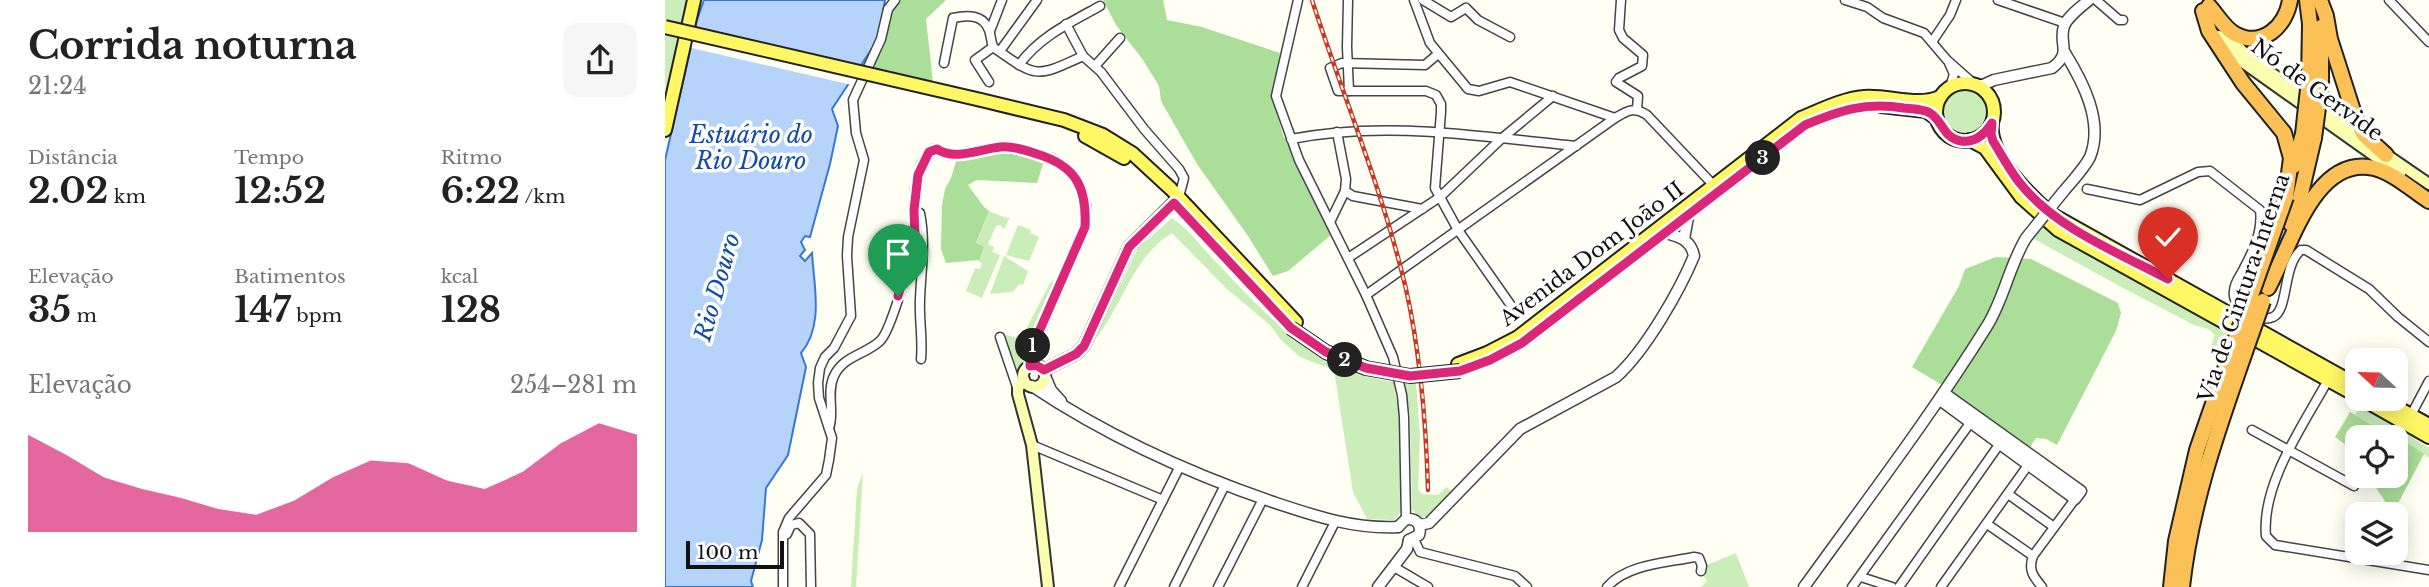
<!DOCTYPE html>
<html lang="pt">
<meta charset="utf-8">
<style>
body{margin:0;font-family:"Libre Baskerville",serif;background:#f6f6f6;color:#222;height:100vh;display:flex;flex-direction:column;font-size:26px;white-space:nowrap}
*{box-sizing:border-box;margin:0}
p{font-size:23px;color:#767676}
.icon{flex:none;width:38px;height:38px;fill:none;stroke:currentColor;stroke-width:2;stroke-linecap:round;stroke-linejoin:round}
.map{position:relative;flex:1;overflow:hidden}
.sheet{display:flex;flex-direction:column;background:#fff;width:665px}
.sheet>*{flex:none}
.needle{width:46px;rotate:292deg}
.buttons{position:absolute;left:1680px;top:348px;display:grid;gap:14px}
.buttons a{display:grid;place-items:center;width:63px;height:63px;border-radius:14px;background:#fff;box-shadow:0 4px 18px #0003;font-size:35px}
.scale{position:absolute;left:21px;bottom:18px;width:98px;box-sizing:border-box;padding-left:7px;border:4px solid #111;border-top:0;font-size:19px;line-height:24px;white-space:nowrap;color:#111;-webkit-text-stroke:5px #fff;paint-order:stroke}
.pin{position:absolute;display:grid;place-items:center;width:60px;height:60px;color:#fff;margin:-72px -30px;border-radius:50% 50% 50% 0;rotate:-45deg;box-shadow:0 0 7px #0007}
.pin .icon{rotate:45deg}
.km{position:absolute;width:35px;height:35px;margin:-18px;border-radius:50%;background:#222;color:#fff;font-size:19px;line-height:35px;text-align:center}
.round{display:grid;place-items:center;flex:none;width:74px;height:74px;border-radius:14px;background:#f6f6f6}
.head{display:flex;align-items:center;justify-content:space-between;height:119px;padding:0 28px}
h1{font-size:38px;font-weight:700;line-height:52px}
.metrics{display:grid;grid-template-columns:repeat(3,1fr);gap:10px;height:119px;padding:7px 28px}
.metrics div{display:grid;align-content:center}
.metrics b{font-size:35px;font-weight:700}
.metrics small{font-size:19px;font-weight:400}
.metrics p{font-size:19px}
.chart{height:196px;padding:14px 28px}
.chart p{display:flex;justify-content:space-between}
.chart svg{width:100%;height:126px;margin-top:7px;fill:#db2777;opacity:.7}
main{display:flex;flex:1;min-height:0}
.map>svg:first-child{display:block}
</style>
<main>
<section class="sheet">
<div class="head"><div><h1>Corrida noturna</h1><p>21:24</p></div><a class="round"><svg class="icon" aria-label="share" viewBox="0 0 24 24"><path d="M12 15V3M7 8l5-5 5 5M5 13v7h14v-7"/></svg></a></div>
<div class="metrics">
<div><p>Distância</p><b>2.02<small> km</small></b></div>
<div><p>Tempo</p><b>12:52</b></div>
<div><p>Ritmo</p><b>6:22<small> /km</small></b></div>
</div>
<div class="metrics">
<div><p>Elevação</p><b>35<small> m</small></b></div>
<div><p>Batimentos</p><b>147<small> bpm</small></b></div>
<div><p>kcal</p><b>128</b></div>
</div>
<div class="chart"><p><span>Elevação</span>254–281 m</p>
<svg viewBox="0 0 160 44" preserveAspectRatio="none"><path d="M0 44V10L10 17L20 25L30 29L40 32L50 36L60 38L70 33L80 25L90 19L100 20L110 26L120 29L130 23L140 13L150 6L160 10V44z"/></svg>
</div>
</section>
<div class="map">
<svg width="1764" height="587" viewBox="0 0 1764 587">
<rect width="100%" height="100%" fill="#fffff4"/>
<g fill="#cbedba">
<polygon points="0,0 23,0 0,94 0,34 3,22 0,21"/>
<circle cx="1301" cy="112" r="24"/>
<polygon points="324,211 341,218 345,217 339,229 335,225 331,226 323,244 329,247 327,252 335,255 317,298 301,291 310,268 315,269 317,263 313,261 319,247 311,244"/>
<path d="M507,218C523,228 538,249 552,263C602,316 653,372 729,382L734,416L738,505L733,517L728,520L702,519L688,492L669,370L635,357L616,340L605,325L562,289L507,233C467,257 457,308 428,342L473,248Z"/>
<polygon points="353,225 366,230 365,233 374,237 364,261 341,255"/>
<polygon points="1378,227 1566,334 1562,345 1557,350 1546,346 1550,335 1543,329 1529,325 1460,289 1369,239"/>
<polygon points="339,256 363,271 358,285 355,284 347,292 325,294"/>
<polygon points="394,275 363,344 359,346 362,348 351,378 337,337 338,334 356,339 385,283"/>
<polygon points="739,383 751,383 755,434 753,489 757,494 773,495 782,487 788,493 766,517 754,517 747,509 745,415"/>
<polygon points="1695,406 1764,448 1764,458 1731,436 1710,427 1690,415"/>
<polygon points="198,472 191,587 186,587 192,489"/>
<polygon points="1071,553 1084,587 1036,587 1042,581 1037,574 1039,566"/>
</g>
<g fill="#abdf99">
<polygon points="223,0 281,0 261,19 268,83 195,67 210,38"/>
<polygon points="438,0 498,0 502,20 537,27 615,53 607,96 618,135 666,235 623,271 608,276 583,236 532,164 496,101 494,86 478,60 451,25"/>
<polygon points="321,152 347,152 380,158 372,183 312,180 303,185 319,207 324,211 311,243 319,247 314,260 281,263 276,249 277,205 280,189 286,178 293,155"/>
<polygon points="1331,257 1366,259 1453,303 1456,313 1451,331 1392,445 1381,439 1371,438 1363,450 1286,401 1277,385 1247,367 1294,286 1300,269"/>
<polygon points="1685,412 1710,427 1731,436 1759,454 1728,513 1703,476 1731,476 1731,438 1692,438 1692,459 1685,448 1670,437"/>
</g>
<path fill="#b6d3fa" stroke="#3878d5" stroke-width="2" d="M39,0H220L214,38L167,109L173,126L165,164L145,237L140,236L136,242L140,250L135,256L140,261L147,253C149,286 159,326 136,353L141,367L123,455L101,488L97,540L86,581L88,587H0V160L32,20Z"/>
<polygon fill="#fffff4" points="27,28 199,67 187,85 22,47"/>
<g fill="none" stroke-linecap="round" stroke-linejoin="round">
<defs>
<g id="minor">
<polyline points="633,0 611,96 634,160 701,295 728,357 737,395 739,417 741,519"/>
<polyline points="683,0 682,47 684,91"/>
<polyline points="749,0 765,43 803,89 814,91 845,82 950,118"/>
<polyline points="758,0 786,17 801,8"/>
<polyline points="956,0 954,30 958,38 978,55 977,66 954,78 951,82 973,96 972,109"/>
<polyline points="1180,0 1202,7 1218,18 1259,33 1282,60 1308,83"/>
<polyline points="1333,0 1400,23"/>
<polyline points="1431,0 1454,20 1458,20"/>
<polyline points="1724,0 1764,42"/>
<polyline points="801,8 813,20 845,37"/>
<polyline points="401,24 418,56 436,72 479,129 514,169 519,178 514,197"/>
<polyline points="325,31 337,0"/>
<polyline points="1267,42 1285,15 1291,0"/>
<polyline points="335,51 372,0"/>
<polyline points="773,54 760,65 677,63 665,68 673,91 761,91 771,95 776,104 776,112 770,188 793,230 845,304"/>
<path d="M279,63L288,18C302,15 318,14 324,30C326,36 326,41 328,47C372,78 370,78 418,56"/>
<polyline points="1284,63 1289,74 1285,87"/>
<path d="M354,65C374,37 406,22 435,6"/>
<polyline points="430,66 455,38"/>
<polyline points="324,82 310,60 328,47"/>
<path d="M626,139C721,120 816,137 911,146"/>
<path d="M1422,189L1475,200L1533,172L1545,171L1595,210C1598,233 1587,253 1577,272C1574,277 1569,284 1569,291C1567,302 1578,311 1587,315C1593,318 1602,320 1608,317C1624,310 1617,266 1636,250H1641L1704,289L1733,317L1764,342"/>
<polyline points="680,191 688,196 757,209"/>
<path d="M249,210L255,213C261,243 256,270 255,300C254,320 258,339 256,359"/>
<polyline points="665,222 680,191 681,179 672,132"/>
<polyline points="683,258 775,197 836,139 888,96"/>
<path d="M701,295L950,118C962,111 969,106 982,115L1055,192"/>
<polyline points="335,337 353,390"/>
<path d="M1663,380C1639,424 1596,484 1601,536L1610,545L1764,570"/>
<polyline points="1746,415 1764,381"/>
<path d="M164,428C170,414 161,392 169,376C178,356 200,355 215,341C226,331 246,258 249,241C252,229 249,220 249,209C249,190 252,161 268,149L284,155L336,147L366,152L387,158L400,166L416,187L421,205L420,227L370,340L365,355V366"/>
<polyline points="1587,430 1689,486"/>
<polyline points="367,445 498,500"/>
<polyline points="1343,494 1389,527"/>
<polyline points="1322,524 1368,556"/>
<polyline points="122,534 126,525 134,523 145,534 146,587"/>
<polyline points="749,539 755,552 850,576 862,587"/>
<polyline points="729,567 763,587"/>
<polyline points="1196,577 1227,587"/>
<polyline points="118,587 118,532 124,518 161,475 164,460 167,438 154,398 153,383 155,368 160,357 169,348 186,316 182,256 183,237 199,160 191,133 188,100 216,39 223,9 230,0"/>
<polyline points="454,587 514,468"/>
<polyline points="509,587 560,485"/>
<polyline points="553,587 598,499"/>
<polyline points="637,587 670,522"/>
<path d="M942,587C962,564 1001,563 1029,557L1034,558L1037,566L1036,571"/>
<polyline points="1187,587 1308,419"/>
<polyline points="1234,587 1338,439"/>
<polyline points="1276,587 1366,461"/>
<path d="M1377,587C1368,576 1363,570 1368,556L1410,499"/>
</g>
<g id="tertiary">
<path d="M1312,85H1318L1329,80L1387,68C1408,52 1393,45 1399,26C1403,16 1416,7 1424,0"/>
<path d="M1398,192C1407,181 1419,169 1425,157C1439,122 1418,82 1400,53"/>
<polyline points="1019,239 1023,217"/>
<polyline points="380,376 386,390 396,401"/>
<path d="M367,386C442,436 523,473 608,502C650,516 688,529 733,527"/>
<polyline points="1275,400 1410,499 1416,491 1279,393"/>
<path d="M754,525L764,523L855,429L951,377C980,351 1014,292 1029,256C1026,240 1015,237 1001,233"/>
<path d="M733,527L741,519C752,518 757,525 754,535L744,540"/>
<polyline points="713,587 742,549 744,540"/>
<path d="M1139,587C1201,501 1266,416 1322,326C1339,299 1344,266 1361,238"/>
</g>
<g id="secondary">
<polyline points="1554,36 1576,61 1735,174"/>
<polyline points="1565,38 1581,55 1700,140"/>
<polyline points="1716,151 1764,184"/>
<circle cx="369" cy="376" r="11"/>
<polyline points="379,370 411,354 419,346 464,247 514,197"/>
<polyline points="359,380 353,388 353,394 367,445 383,587"/>
</g>
<g id="primary">
<circle cx="1300" cy="112" r="29"/>
<polyline points="316,100 399,120 438,135 467,153 506,189 631,322"/>
<polyline points="1216,106 1261,111 1272,119"/>
<path d="M1327,123C1323,155 1365,196 1388,215L1692,385"/>
<polyline points="0,130 29,0"/>
<polyline points="420,136 459,158"/>
<polyline points="1305,140 1320,148 1356,197 1393,230 1692,396"/>
<path d="M793,364L822,353L853,337L1136,118C1156,110 1177,99 1199,97C1224,95 1252,107 1275,97"/>
<polyline points="1697,399 1764,437"/>
<polyline points="1717,399 1764,425"/>
</g>
<g id="motorway">
<polyline points="1642,0 1645,24 1644,80"/>
<polyline points="1655,0 1661,16 1665,39 1690,117 1699,135 1721,155"/>
<path d="M1544,6C1552,15 1560,29 1570,34C1597,49 1621,26 1625,0"/>
<polyline points="1538,11 1544,31 1578,83 1619,133 1626,158 1621,197"/>
<polyline points="1656,27 1656,85"/>
<polyline points="1629,166 1638,134"/>
<polyline points="1626,224 1634,202 1649,138"/>
<path d="M1603,288C1625,249 1649,154 1709,168C1729,173 1747,190 1764,201"/>
<polyline points="1506,587 1511,541 1532,450 1568,346"/>
<path d="M1517,587C1526,505 1553,429 1580,352"/>
</g>
</defs>
<use href="#minor" stroke="#444" stroke-width="11"/>
<use href="#tertiary" stroke="#444" stroke-width="13"/>
<use href="#secondary" stroke="#333" stroke-width="14"/>
<use href="#primary" stroke="#222" stroke-width="16"/>
<use href="#motorway" stroke="#222" stroke-width="18"/>
<use href="#minor" stroke="#fff" stroke-width="8"/>
<use href="#tertiary" stroke="#fff" stroke-width="10"/>
<use href="#secondary" stroke="#f9ffaf" stroke-width="10"/>
<use href="#primary" stroke="#fff764" stroke-width="12"/>
<use href="#motorway" stroke="#fcc156" stroke-width="14"/>
<defs>
<path id="rail" d="M647,0C678,96 718,191 741,289C756,356 761,422 763,490"/>
</defs>
<use href="#rail" stroke="#ca381f" stroke-width="4.5"/>
<use href="#rail" stroke="#fff" stroke-width="2" stroke-dasharray="5" stroke-linecap="butt"/>
<defs>
<polyline id="tertiary-bridge" points="1361,238 1398,192"/>
<g id="primary-bridge">
<polyline points="0,27 316,100"/>
<polyline points="626,328 661,352 701,368 745,376 795,371"/>
</g>
<g id="motorway-bridge">
<polyline points="1638,134 1644,80"/>
<polyline points="1649,138 1656,85"/>
<polyline points="1568,346 1621,197"/>
<polyline points="1580,352 1598,301"/>
</g>
</defs>
<use href="#tertiary-bridge" stroke="#444" stroke-width="13" stroke-linecap="butt"/>
<use href="#primary-bridge" stroke="#222" stroke-width="16" stroke-linecap="butt"/>
<use href="#motorway-bridge" stroke="#222" stroke-width="18" stroke-linecap="butt"/>
<use href="#tertiary-bridge" stroke="#fff" stroke-width="10"/>
<use href="#primary-bridge" stroke="#fff764" stroke-width="12"/>
<use href="#motorway-bridge" stroke="#fcc156" stroke-width="14"/>
</g>
<g fill="none" stroke-linecap="round" stroke-linejoin="round">
<defs>
<path id="route" d="M233,296L250,237L249,210L253,175L264,152L272,149C289,161 315,149 335,147C347,146 361,150 372,154C411,166 422,187 420,227L366,350L365,366L371,365L379,370L411,354L419,346L464,247L509,203L626,328L661,352L701,368L745,376L795,371L825,360L857,343L1140,125C1176,110 1200,102 1239,108C1247,109 1258,109 1265,113C1278,121 1278,138 1296,141C1310,143 1320,134 1327,123L1326,134L1328,141C1336,154 1344,169 1354,182C1390,228 1452,252 1503,279"/>
</defs>
<use href="#route" stroke="#fff" stroke-width="14"/>
<use href="#route" stroke="#db2777" stroke-width="9"/>
</g>
<g text-anchor="middle" dominant-baseline="central" stroke-width="7" stroke-linejoin="round" paint-order="stroke">
<g font-size="21" fill="#111" stroke="#fff">
<text transform="translate(1652 90) rotate(36)">Nó de Gervide</text>
<text transform="translate(927 254) rotate(-37)">Avenida Dom João II</text>
<text transform="translate(1579 288) rotate(-71)">Via de Cintura Interna</text>
</g>
<g font-size="23" font-style="italic" fill="#114aac" stroke="#fff">
<text x="86" y="135">Estuário do<tspan x="86" dy="26">Rio Douro</tspan></text>
<text transform="translate(52 287) rotate(-74)">Rio Douro</text>
</g>
</g>
</svg>
<div class="buttons">
<a><svg class="needle" viewBox="-14 -14 28 28"><path d="M0-13l5 13h-10z" fill="#e53935"/><path d="M0 13l5-13h-10z" fill="#767676"/></svg></a>
<a><svg class="icon" aria-label="locate" viewBox="0 0 24 24"><circle cx="12" cy="12" r="6"/><path d="M12 2v4M12 18v4M2 12h4M18 12h4"/></svg></a>
<a><svg class="icon" aria-label="layers" viewBox="0 0 24 24"><path d="M12 4l9 5-9 5-9-5zM3 14l9 5 9-5"/></svg></a>
</div>
<div class="scale">100 m</div>
<div class="pin" style="left:233px;top:296px;background:#1e9e55"><svg class="icon" aria-label="arrive" viewBox="0 0 24 24"><path d="M6 21V4h12l-3 4 3 4H6"/></svg></div>
<div class="pin" style="left:1503px;top:279px;background:#d93025"><svg class="icon" aria-label="check" viewBox="0 0 24 24"><path d="M5 12l5 5 9-10"/></svg></div>
<b class="km" style="left:368px;top:346px">1</b>
<b class="km" style="left:680px;top:360px">2</b>
<b class="km" style="left:1098px;top:158px">3</b>
</div>
</main>
